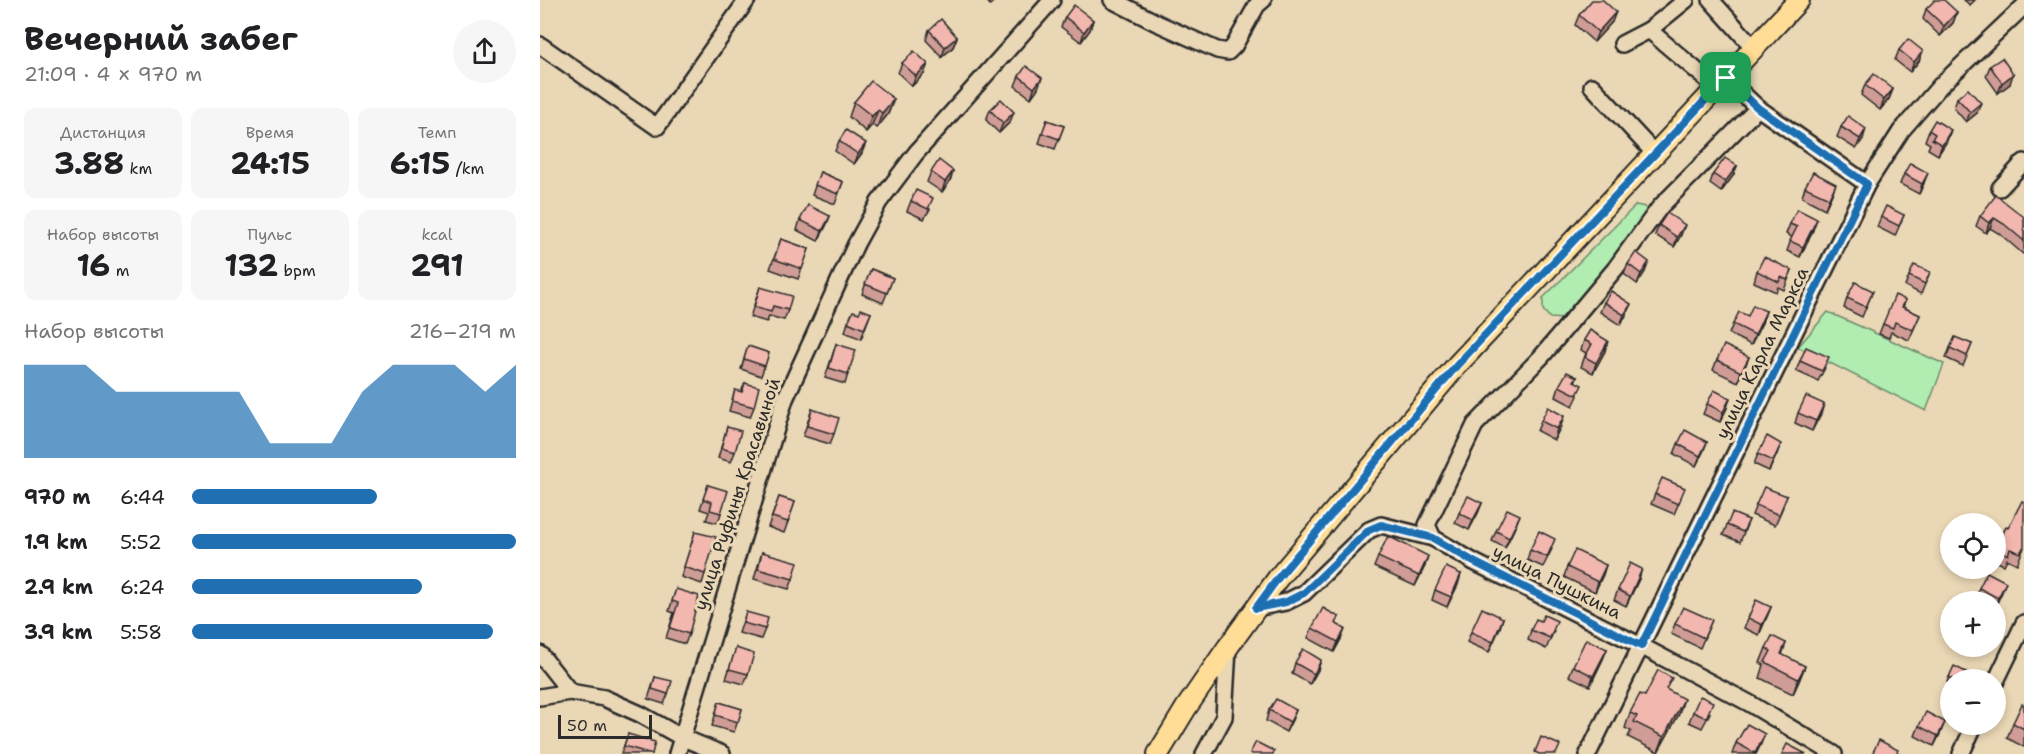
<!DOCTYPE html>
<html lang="ru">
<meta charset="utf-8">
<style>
body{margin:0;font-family:"Shantell Sans",sans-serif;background:#f6f6f6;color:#202124;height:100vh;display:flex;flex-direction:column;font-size:22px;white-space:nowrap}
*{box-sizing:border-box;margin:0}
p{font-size:20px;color:#757577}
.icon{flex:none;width:33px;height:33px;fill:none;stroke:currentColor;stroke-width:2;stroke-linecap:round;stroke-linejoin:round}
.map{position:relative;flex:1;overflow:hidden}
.side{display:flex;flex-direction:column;background:#fff;width:540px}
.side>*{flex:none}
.fabs{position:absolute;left:1400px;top:513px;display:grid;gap:12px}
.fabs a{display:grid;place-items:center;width:66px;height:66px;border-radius:50%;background:#fff;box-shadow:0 3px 9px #0003;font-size:30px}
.scale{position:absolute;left:18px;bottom:15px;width:94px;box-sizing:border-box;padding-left:6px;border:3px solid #2b2b2b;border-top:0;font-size:16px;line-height:21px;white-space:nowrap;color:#2b2b2b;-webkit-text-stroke:4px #ead7b5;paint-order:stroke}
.pin{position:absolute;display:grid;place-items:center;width:51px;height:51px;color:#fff;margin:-26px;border-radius:12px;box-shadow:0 3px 9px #0006}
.round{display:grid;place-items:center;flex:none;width:63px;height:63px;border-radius:32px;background:#f6f6f6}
.head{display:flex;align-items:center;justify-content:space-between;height:102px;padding:0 24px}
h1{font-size:33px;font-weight:700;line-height:45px}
.figures{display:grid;grid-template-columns:repeat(3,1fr);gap:9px;height:102px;padding:6px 24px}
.figures div{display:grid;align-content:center;border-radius:12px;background:#f6f6f6;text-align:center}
.figures b{font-size:30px;font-weight:700}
.figures small{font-size:16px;font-weight:400}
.figures p{font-size:16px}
.chart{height:168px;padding:12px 24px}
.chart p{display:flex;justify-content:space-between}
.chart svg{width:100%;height:108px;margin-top:6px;fill:#1f6fb2;opacity:.7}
ul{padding:0 24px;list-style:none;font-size:20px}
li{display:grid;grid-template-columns:96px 72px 1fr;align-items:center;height:45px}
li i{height:15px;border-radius:8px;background:#1f6fb2}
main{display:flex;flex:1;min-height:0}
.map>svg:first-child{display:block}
</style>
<main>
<section class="side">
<div class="head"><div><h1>Вечерний забег</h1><p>21:09 · 4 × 970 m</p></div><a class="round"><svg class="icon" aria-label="share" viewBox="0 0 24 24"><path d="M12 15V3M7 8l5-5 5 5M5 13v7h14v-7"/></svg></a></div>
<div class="figures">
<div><p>Дистанция</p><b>3.88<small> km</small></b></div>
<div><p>Время</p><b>24:15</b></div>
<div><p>Темп</p><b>6:15<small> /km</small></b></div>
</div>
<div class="figures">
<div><p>Набор высоты</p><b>16<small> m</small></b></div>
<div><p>Пульс</p><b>132<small> bpm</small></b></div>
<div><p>kcal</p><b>291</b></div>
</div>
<div class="chart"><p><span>Набор высоты</span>216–219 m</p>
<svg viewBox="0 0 160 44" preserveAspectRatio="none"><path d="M0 44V6L10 6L20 6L30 17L40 17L50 17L60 17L70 17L80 38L90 38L100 38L110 17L120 6L130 6L140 6L150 17L160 6V44z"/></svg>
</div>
<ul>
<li><b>970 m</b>6:44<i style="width:57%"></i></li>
<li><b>1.9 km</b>5:52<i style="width:100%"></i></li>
<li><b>2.9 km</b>6:24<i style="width:71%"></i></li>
<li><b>3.9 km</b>5:58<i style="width:93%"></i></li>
</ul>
</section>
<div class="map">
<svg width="1484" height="754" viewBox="0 0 1484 754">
<rect width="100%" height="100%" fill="#ead7b5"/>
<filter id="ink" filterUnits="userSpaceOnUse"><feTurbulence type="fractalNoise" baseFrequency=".0167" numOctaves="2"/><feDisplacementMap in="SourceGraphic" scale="12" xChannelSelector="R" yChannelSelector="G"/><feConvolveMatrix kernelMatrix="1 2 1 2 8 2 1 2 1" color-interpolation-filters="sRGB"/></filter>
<g filter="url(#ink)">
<g fill="#b1ecb1" stroke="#6e8c6e" stroke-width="1.5">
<polygon points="1096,205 1105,207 1107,215 1071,264 1023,319 1010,318 1003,310 1003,298"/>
<polygon points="1288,312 1404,364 1386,411 1258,347"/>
</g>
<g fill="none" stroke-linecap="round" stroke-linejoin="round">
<defs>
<g id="minor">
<polyline points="572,0 617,23 677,50 688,52 694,46 717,5 723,0"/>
<polyline points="1171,0 1214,48"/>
<polyline points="1109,30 1177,88"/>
<polyline points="1082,44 1109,30 1146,0"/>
<polyline points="0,45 117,127 207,0"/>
<polyline points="1186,78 1218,108 1327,184"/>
<polyline points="1052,86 1115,154"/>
<polyline points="1218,108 1120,207 1075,269 1002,356 935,425 887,525 893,538 934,562 1101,646 1209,703 1294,754"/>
<polyline points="1460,188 1484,162"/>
<polyline points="716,608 746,602 764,593 829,530 841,525 893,538"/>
<polyline points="0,654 30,692"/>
<polyline points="1455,683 1484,623"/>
<polyline points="0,697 30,692 64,698 100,714 141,737 182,754"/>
<polyline points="137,754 245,399 316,244 339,202 376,153 512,0"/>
<polyline points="664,754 684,717 688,648"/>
<polyline points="1048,754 1327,184 1361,131 1400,86 1484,6"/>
<polyline points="1421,754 1435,724"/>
</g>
<polyline id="major" points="618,754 646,708 688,647 738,578 918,364 1259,0"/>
</defs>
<use href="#minor" stroke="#2b2b2b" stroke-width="20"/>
<use href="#major" stroke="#2b2b2b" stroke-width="24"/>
<use href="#minor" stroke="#ead7b5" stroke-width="15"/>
<use href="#major" stroke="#ffdd96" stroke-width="20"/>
</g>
<g fill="#d09d96" stroke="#2b2b2b" stroke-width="1.5">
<polygon points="446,0 455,0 450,5"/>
<polygon points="1424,0 1435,0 1430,5"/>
<polygon points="1386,9 1417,12 1413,23 1400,36 1383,19"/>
<polygon points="1039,15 1072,22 1054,42 1035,25"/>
<polygon points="525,17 553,20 550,30 541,42 521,27"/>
<polygon points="389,30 417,37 413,47 402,57 386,40"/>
<polygon points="1359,50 1379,61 1370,72 1355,60"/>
<polygon points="362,63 384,74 372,86 358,73"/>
<polygon points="1450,66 1470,84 1458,93 1446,76"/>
<polygon points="479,76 498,88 491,98 475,86"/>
<polygon points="1325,85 1353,89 1349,99 1340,110 1321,95"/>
<polygon points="1417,98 1437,113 1426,122 1414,108"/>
<polygon points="354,99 348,114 337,128 332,125 326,132 309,117 314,102"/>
<polygon points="450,110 470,122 459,133 446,120"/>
<polygon points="507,120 524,126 515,149 499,143"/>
<polygon points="1301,127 1323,139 1316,149 1297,137"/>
<polygon points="1389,130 1407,141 1398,155 1388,149 1390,144 1385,141"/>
<polygon points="299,141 322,153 314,164 295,151"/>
<polygon points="1197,166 1193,176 1181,192 1170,184 1173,174"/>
<polygon points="413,171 410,181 402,192 387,182 391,172"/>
<polygon points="280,172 303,182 295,204 272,195"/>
<polygon points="1364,174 1384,183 1379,194 1360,184"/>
<polygon points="1265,187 1292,194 1285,209 1262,197"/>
<polygon points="371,201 390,209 384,219 367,211"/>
<polygon points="1364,215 1355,236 1337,227 1341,217"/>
<polygon points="290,216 286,226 278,241 257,230 260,220"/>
<polygon points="1440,216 1484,217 1484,253 1483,254 1460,234 1450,228 1446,233 1436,226"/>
<polygon points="1250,224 1273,230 1260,257 1247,251 1252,237 1246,234"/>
<polygon points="1119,225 1141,235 1134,247 1115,235"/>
<polygon points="241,239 269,249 258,279 230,269"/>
<polygon points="1088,264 1105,272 1097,284 1084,274"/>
<polygon points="331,269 353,278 343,303 322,294"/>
<polygon points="1252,270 1244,290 1238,287 1236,292 1214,282 1217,271"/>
<polygon points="1390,272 1381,294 1365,286 1369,276"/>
<polygon points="220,287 248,310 244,320 229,316 227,322 210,317"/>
<polygon points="1333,291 1322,317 1304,308 1307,298"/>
<polygon points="1366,300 1363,307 1380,315 1369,340 1351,332 1349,338 1339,334 1343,324"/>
<polygon points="1064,302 1087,314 1080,325 1060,312"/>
<polygon points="1226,311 1211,345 1189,334 1193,324 1208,316"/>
<polygon points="319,313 331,313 321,339 305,332 308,322"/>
<polygon points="1044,340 1065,351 1053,373 1041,367 1046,353 1041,350"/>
<polygon points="296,344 308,374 305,384 285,378"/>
<polygon points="1432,344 1423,366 1406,358 1410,348"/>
<polygon points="208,346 229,353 221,376 201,369"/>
<polygon points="1209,357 1198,382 1173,370 1177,360"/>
<polygon points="1260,361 1285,368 1278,381 1256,371"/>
<polygon points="1037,377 1035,382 1038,396 1033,406 1016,397 1019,386"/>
<polygon points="205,383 214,407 210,417 189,411 195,390 201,392"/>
<polygon points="1167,404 1187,408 1180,422 1163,414"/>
<polygon points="1284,404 1272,431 1255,423 1258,413"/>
<polygon points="272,409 294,434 290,444 263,436"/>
<polygon points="1001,421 1021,426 1014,440 997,431"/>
<polygon points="187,427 195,452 191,462 178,458"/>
<polygon points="1167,442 1163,452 1156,466 1134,454 1138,444"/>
<polygon points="1218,454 1237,454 1229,471 1214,464"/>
<polygon points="168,485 181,513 178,523 166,520 169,512 160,509"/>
<polygon points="1115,494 1141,498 1134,514 1111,504"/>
<polygon points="239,497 255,502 244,533 228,527"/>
<polygon points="942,503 938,513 929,530 915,523 919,513"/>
<polygon points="1216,505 1243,507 1235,525 1212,515"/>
<polygon points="1209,520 1200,542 1183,535 1187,525"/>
<polygon points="976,525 965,548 952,541 956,531"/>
<polygon points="1466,527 1484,548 1477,564 1467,559 1464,565 1455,561 1455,551"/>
<polygon points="155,532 165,574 162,584 141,577"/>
<polygon points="1012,549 1003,567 987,560 990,550"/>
<polygon points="222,552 253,579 249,589 214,579"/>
<polygon points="838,557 885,566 875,586 834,567"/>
<polygon points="1066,565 1055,592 1024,577 1027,567"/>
<polygon points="921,574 907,607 892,600 895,590"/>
<polygon points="1099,579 1086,606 1074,600 1078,590"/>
<polygon points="1439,588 1462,592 1455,607 1455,602 1442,602 1436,598"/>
<polygon points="136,589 149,634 145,644 126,638 134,613 129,611"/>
<polygon points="1231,607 1219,635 1204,628 1208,618"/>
<polygon points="206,612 225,629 221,639 199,633"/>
<polygon points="799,617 796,624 805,629 801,639 794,652 768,638 772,628"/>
<polygon points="963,618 949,652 927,642 931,632"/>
<polygon points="1172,620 1160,648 1131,634 1135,624"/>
<polygon points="1001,621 1014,631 1006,649 988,640 991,630"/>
<polygon points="1246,643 1242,655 1265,666 1259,681 1253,694 1220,678 1224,665 1220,663 1226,648"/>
<polygon points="196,648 208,674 204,684 186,679"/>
<polygon points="1067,649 1063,659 1050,686 1029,676 1033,666"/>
<polygon points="755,663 778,670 770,684 752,674"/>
<polygon points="1426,672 1423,680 1410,680 1410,683 1407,682 1409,677"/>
<polygon points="115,677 128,694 124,704 108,699"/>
<polygon points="1127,690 1139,714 1118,752 1088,737 1091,731 1085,728 1090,713 1105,696"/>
<polygon points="179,702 202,709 194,732 172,726"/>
<polygon points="1484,705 1484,747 1467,738 1473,723"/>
<polygon points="729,710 756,710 752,720 746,732 726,721"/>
<polygon points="1153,712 1170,713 1162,728 1149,722"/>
<polygon points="1379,726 1401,732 1394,746 1375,736"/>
<polygon points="88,734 111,754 81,754"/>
<polygon points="1196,743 1221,744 1216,754 1192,754"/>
</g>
<g fill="#a9807a" stroke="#2b2b2b" stroke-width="1.5">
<polygon points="1076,12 1072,22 1054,42 1058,32"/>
<polygon points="1417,12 1413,23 1400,36 1404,26"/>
<polygon points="553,20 550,30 541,42 544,32"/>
<polygon points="417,37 413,47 402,57 405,47"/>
<polygon points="1383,51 1379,61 1370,72 1374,62"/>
<polygon points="388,64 384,74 372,86 376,76"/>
<polygon points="1473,74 1470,84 1458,93 1462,83"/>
<polygon points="502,78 498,88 491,98 494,88"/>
<polygon points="1353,89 1349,99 1340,110 1344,100"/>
<polygon points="354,99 348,114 337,128 342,113"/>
<polygon points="1441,103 1437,113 1426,122 1430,112"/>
<polygon points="338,110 332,125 326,132 332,116"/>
<polygon points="474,112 470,122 459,133 463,123"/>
<polygon points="1326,129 1323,139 1316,149 1320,139"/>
<polygon points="1411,130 1407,141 1398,155 1402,145"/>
<polygon points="326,143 322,153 314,164 318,154"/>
<polygon points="1197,166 1193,176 1181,192 1185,182"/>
<polygon points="413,171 410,181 402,192 405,182"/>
<polygon points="1388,173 1384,183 1379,194 1382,184"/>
<polygon points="1296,184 1292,194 1285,209 1289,198"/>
<polygon points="290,216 286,226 278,241 282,231"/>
<polygon points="1454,218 1450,228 1446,233 1449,223"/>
<polygon points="1277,219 1273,230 1260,257 1263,247"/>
<polygon points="1145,225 1141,235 1134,247 1137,237"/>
<polygon points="1109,262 1105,272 1097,284 1101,274"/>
<polygon points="1091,304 1087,314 1080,325 1084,315"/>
<polygon points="1226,311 1223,321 1211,345 1215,335"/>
<polygon points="1068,341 1065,351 1053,373 1056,363"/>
<polygon points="1209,357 1205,367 1198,382 1201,372"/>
<polygon points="1190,398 1187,408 1180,422 1183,412"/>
<polygon points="1284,404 1281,414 1272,431 1276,421"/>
<polygon points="1024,416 1021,426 1014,440 1017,429"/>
<polygon points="1167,442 1163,452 1156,466 1160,456"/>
<polygon points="1241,444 1237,454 1229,471 1233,461"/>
<polygon points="942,503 938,513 929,530 933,520"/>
<polygon points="980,515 976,525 965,548 969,538"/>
<polygon points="888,556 885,566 875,586 879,576"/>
<polygon points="1066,565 1063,575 1055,592 1058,582"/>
<polygon points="1102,569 1099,579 1086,606 1090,596"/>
<polygon points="921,574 918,585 907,607 911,597"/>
<polygon points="1466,582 1462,592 1455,607 1458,598"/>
<polygon points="1231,607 1227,617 1219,635 1222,625"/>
<polygon points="963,618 960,628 949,652 953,642"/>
<polygon points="805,629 801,639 794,652 798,642"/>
<polygon points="1067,649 1063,659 1050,686 1053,676"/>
<polygon points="781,660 778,670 770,684 774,674"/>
<polygon points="1265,666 1259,681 1253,694 1258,679"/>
<polygon points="1144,699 1139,714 1118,752 1124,737"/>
<polygon points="756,710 752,720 746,732 750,722"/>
<polygon points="1405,722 1401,732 1394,746 1398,736"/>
<polygon points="1225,734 1221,744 1216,754 1214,754"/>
</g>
<g fill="#f2b7af" stroke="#2b2b2b" stroke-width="1.5">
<polygon points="1052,0 1063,0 1076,12 1058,32 1039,15"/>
<polygon points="1395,0 1404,0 1417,12 1404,26 1386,9"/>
<polygon points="534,5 553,20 544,32 525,17"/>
<polygon points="401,19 417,37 405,47 389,30"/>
<polygon points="1368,39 1383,51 1374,62 1359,50"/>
<polygon points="374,51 388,64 376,76 362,63"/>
<polygon points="1462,58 1473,74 1462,83 1450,66"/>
<polygon points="486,66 502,78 494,88 479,76"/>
<polygon points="1334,74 1353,89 1344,100 1325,85"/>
<polygon points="331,81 354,99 342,113 338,110 332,116 314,102"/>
<polygon points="1428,89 1441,103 1430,112 1417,98"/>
<polygon points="461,99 474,112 463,123 450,110"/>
<polygon points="1308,116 1326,129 1320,139 1301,127"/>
<polygon points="507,120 524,126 519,139 502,133"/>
<polygon points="1395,120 1411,130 1402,145 1392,139 1395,134 1389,130"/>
<polygon points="306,130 326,143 318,154 299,141"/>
<polygon points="1185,158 1197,166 1185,182 1173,174"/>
<polygon points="399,160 413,171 405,182 391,172"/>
<polygon points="1370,163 1388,173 1382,184 1364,174"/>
<polygon points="280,172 303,182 298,194 275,185"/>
<polygon points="1273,172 1296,184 1289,198 1265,187"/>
<polygon points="376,190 393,198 388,209 371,201"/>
<polygon points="1456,195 1484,217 1484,241 1464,224 1454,218 1449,223 1440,216"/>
<polygon points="268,205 290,216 282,231 260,220"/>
<polygon points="1346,206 1364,215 1359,226 1341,217"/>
<polygon points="1257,209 1277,219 1263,247 1250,241 1257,227 1250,224"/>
<polygon points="1127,213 1145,225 1137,237 1119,225"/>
<polygon points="241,239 269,249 262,269 234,259"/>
<polygon points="1096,252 1109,262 1101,274 1088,264"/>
<polygon points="1224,257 1252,270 1247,280 1241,277 1239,282 1217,271"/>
<polygon points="1374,265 1390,272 1385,284 1369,276"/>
<polygon points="331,269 353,278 347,293 325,284"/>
<polygon points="1315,282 1333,291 1326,307 1307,298"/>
<polygon points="220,287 252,296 248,310 233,306 231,312 214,307"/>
<polygon points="1071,291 1091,304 1084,315 1064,302"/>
<polygon points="1355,295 1366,300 1362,307 1380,315 1373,330 1355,322 1353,328 1343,324"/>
<polygon points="1213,305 1226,311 1215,335 1193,324 1199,312 1208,316"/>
<polygon points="321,309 331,313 324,329 308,322 313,311 319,313"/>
<polygon points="1050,330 1068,341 1056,363 1045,357 1052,344 1044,340"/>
<polygon points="1415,337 1432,344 1427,356 1410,348"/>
<polygon points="296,344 316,350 308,374 289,368"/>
<polygon points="1184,345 1209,357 1201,372 1177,360"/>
<polygon points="208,346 229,353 225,366 204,359"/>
<polygon points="1266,347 1289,357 1282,371 1260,361"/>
<polygon points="1027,372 1037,377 1034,381 1042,385 1037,395 1019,386"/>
<polygon points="205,383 219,387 214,407 192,401 195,390 202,392"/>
<polygon points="1174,390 1190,398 1183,412 1167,404"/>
<polygon points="1266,396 1284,404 1276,421 1258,413"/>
<polygon points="1008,407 1024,416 1017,429 1001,421"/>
<polygon points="272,409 299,418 294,434 267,426"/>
<polygon points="187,427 201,431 195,452 181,448"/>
<polygon points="1145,430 1167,442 1160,456 1138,444"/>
<polygon points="1227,436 1241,444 1233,461 1218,454"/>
<polygon points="1122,478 1145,488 1138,504 1115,494"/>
<polygon points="168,485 188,491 181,513 170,510 172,502 163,499"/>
<polygon points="1224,487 1247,496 1239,515 1216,505"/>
<polygon points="928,496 942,503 933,520 919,513"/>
<polygon points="239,497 255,502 248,522 232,517"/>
<polygon points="1482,501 1484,502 1484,546 1480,553 1470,549 1468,555 1456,549 1466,527 1468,528"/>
<polygon points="967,509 980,515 969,538 956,531"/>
<polygon points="1192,513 1209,520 1203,532 1187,525"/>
<polygon points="999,531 1015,539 1007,557 990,550"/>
<polygon points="155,532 176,537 165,574 144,567"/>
<polygon points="848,536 888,556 879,576 838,557"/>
<polygon points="1035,550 1066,565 1058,582 1027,567"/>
<polygon points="222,552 258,562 253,579 218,569"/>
<polygon points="1090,563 1102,569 1090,596 1078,590"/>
<polygon points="906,567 921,574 911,597 895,590"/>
<polygon points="1447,572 1466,582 1458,598 1439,588"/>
<polygon points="136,589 159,596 149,634 130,628 138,603 132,601"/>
<polygon points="1216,600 1231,607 1222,625 1208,618"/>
<polygon points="1143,607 1172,620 1164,638 1135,624"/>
<polygon points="783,608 799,617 795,623 805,629 798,642 772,628"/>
<polygon points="942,608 963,618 953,642 931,632"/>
<polygon points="206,612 228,618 225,629 203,623"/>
<polygon points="1004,615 1017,621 1010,638 991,630 996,619 1001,621"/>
<polygon points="1232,636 1246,643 1241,654 1265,666 1258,679 1225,662 1231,651 1226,648"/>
<polygon points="1046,639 1067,649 1053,676 1033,666"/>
<polygon points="196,648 214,654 208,674 189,669"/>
<polygon points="763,649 781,660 774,674 755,663"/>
<polygon points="1414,666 1426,672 1423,680 1415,680 1409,677"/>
<polygon points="1118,670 1132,678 1126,689 1144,699 1124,737 1094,722 1097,716 1090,713 1100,694 1105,696"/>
<polygon points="115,677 132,681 128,694 112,689"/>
<polygon points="1160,696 1173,702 1166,718 1153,712"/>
<polygon points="736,699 756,710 750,722 729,710"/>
<polygon points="179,702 202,709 198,722 175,715"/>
<polygon points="1482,704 1484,705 1484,729 1473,723"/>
<polygon points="1386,712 1405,722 1398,736 1379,726"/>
<polygon points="1207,724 1225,734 1215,753 1196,743"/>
<polygon points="88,734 115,742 112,754 84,746"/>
<polygon points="1001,737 1020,745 1016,754 999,754 995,752"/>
<polygon points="1339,740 1358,750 1356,754 1332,754"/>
<polygon points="716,742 734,751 733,754 712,754 710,753"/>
<polygon points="1247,744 1266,754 1242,754"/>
</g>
</g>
<g fill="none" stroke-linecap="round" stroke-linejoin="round" filter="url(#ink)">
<defs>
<polygon id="route" points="1186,78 1218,108 1327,184 1101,646 934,562 893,538 841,525 829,530 764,593 746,602 716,608 738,578 918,364"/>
</defs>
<use href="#route" stroke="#fff" stroke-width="12"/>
<use href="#route" stroke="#1f6fb2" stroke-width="8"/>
</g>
<g text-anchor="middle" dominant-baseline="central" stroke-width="6" stroke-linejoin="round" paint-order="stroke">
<g font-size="18" fill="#2b2b2b" stroke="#ead7b5">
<text transform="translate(1222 353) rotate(-64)">улица Карла Маркса</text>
<text transform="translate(197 494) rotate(-72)">улица Руфины Красавиной</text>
<text transform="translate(1017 582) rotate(27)">улица Пушкина</text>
</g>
</g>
</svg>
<div class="fabs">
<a><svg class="icon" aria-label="locate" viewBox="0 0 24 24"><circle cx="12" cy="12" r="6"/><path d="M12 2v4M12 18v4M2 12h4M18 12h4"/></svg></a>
<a>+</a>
<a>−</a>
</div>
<div class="scale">50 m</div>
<div class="pin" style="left:1186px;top:78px;background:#1e9e55"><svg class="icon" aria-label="arrive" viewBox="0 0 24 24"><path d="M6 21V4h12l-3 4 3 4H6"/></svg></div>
</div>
</main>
